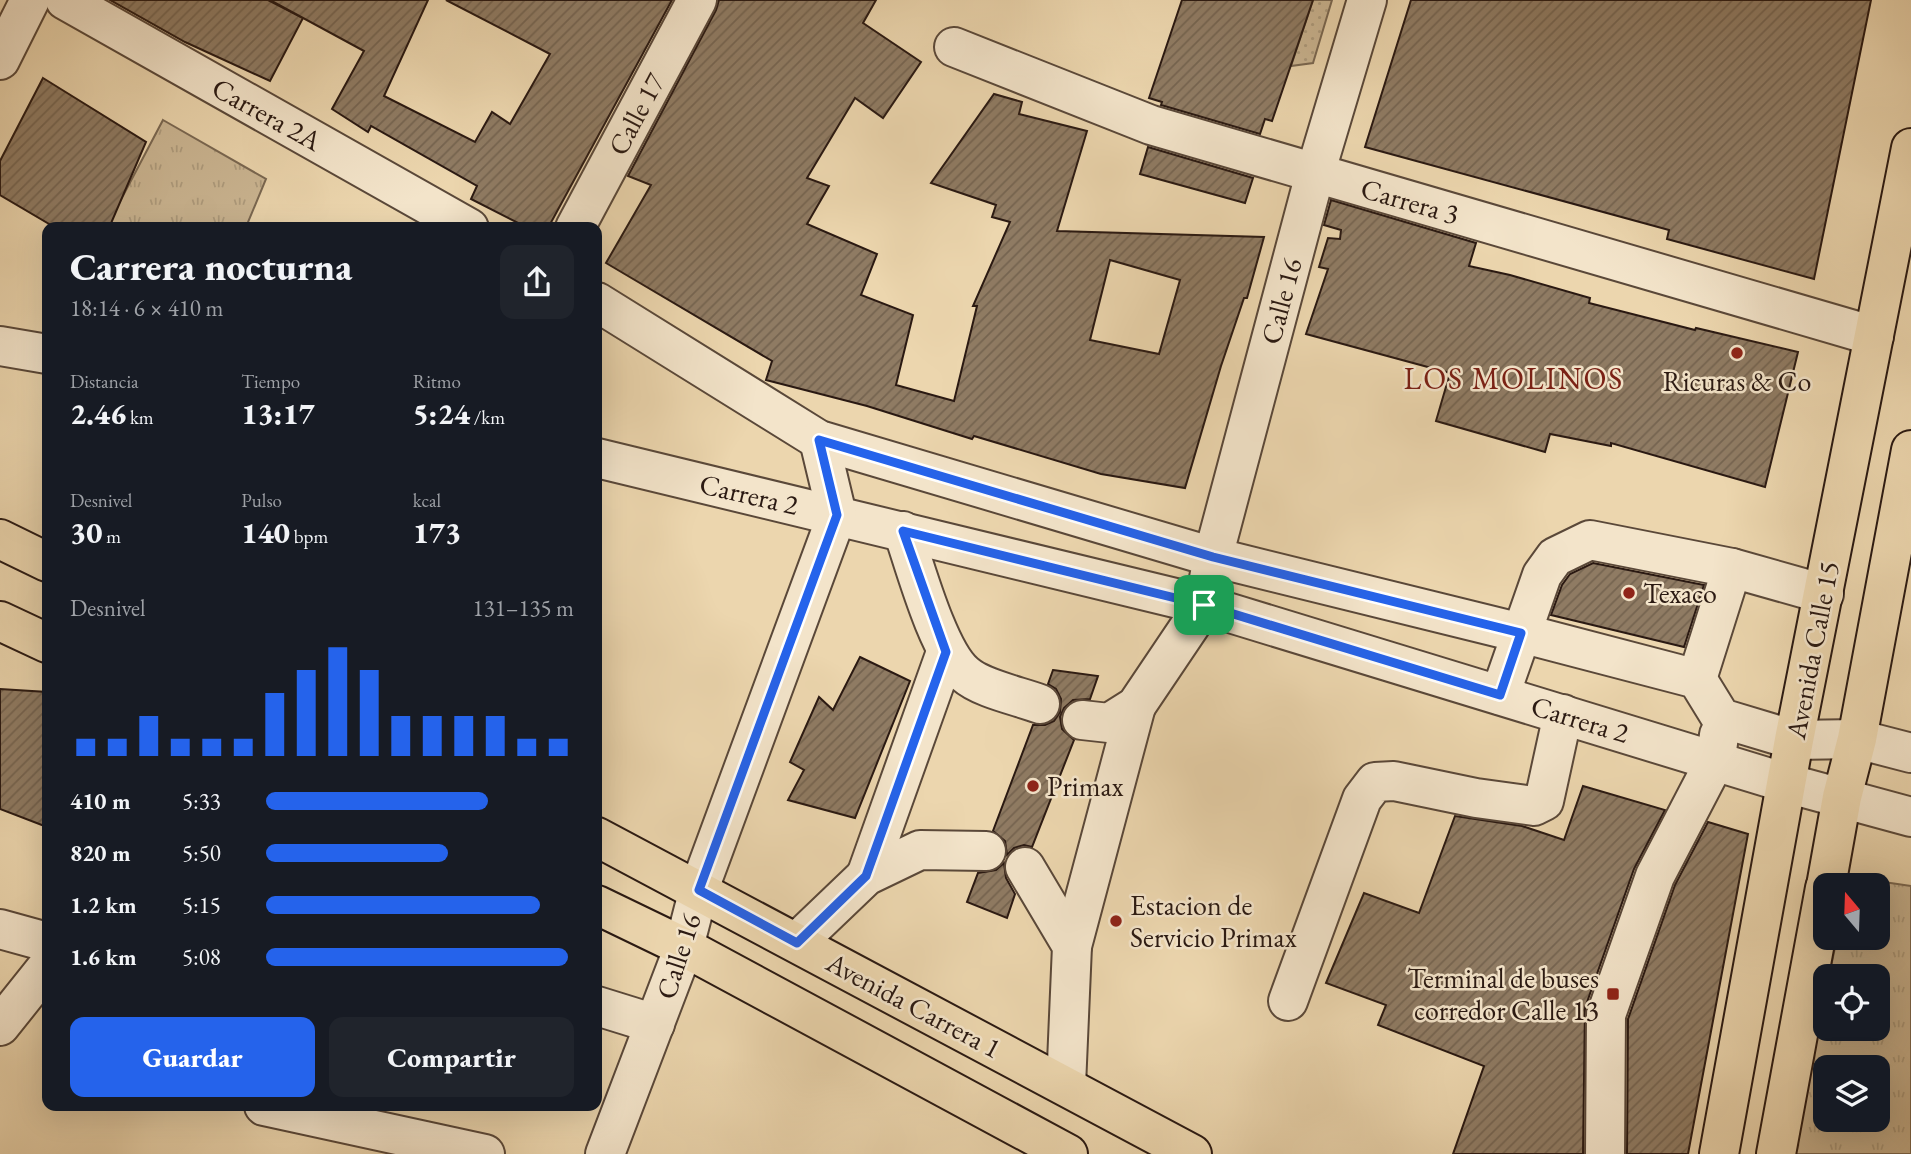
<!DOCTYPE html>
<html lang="es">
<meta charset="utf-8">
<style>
body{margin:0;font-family:"EB Garamond",serif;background:#20242c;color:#f1f3f6;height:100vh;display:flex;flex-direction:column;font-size:26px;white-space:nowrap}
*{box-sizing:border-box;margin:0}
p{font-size:23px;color:#9ea1a6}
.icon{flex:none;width:38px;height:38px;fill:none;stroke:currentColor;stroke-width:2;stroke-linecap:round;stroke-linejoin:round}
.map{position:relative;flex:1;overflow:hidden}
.side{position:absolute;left:42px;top:222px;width:560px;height:889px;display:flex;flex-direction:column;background:#171b24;border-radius:14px;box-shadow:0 7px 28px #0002}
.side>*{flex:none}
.needle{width:46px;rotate:341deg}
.fabs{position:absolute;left:1813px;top:873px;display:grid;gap:14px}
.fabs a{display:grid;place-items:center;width:77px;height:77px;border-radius:14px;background:#171b24;box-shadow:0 7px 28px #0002;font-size:35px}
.pin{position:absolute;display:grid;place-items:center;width:60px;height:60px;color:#fff;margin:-30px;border-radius:14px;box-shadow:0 4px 10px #0006}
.round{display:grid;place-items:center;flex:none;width:74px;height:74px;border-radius:14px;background:#20242c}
.summary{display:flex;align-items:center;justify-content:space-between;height:119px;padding:0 28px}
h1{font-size:38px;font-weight:800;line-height:52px}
.metrics{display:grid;grid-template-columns:repeat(3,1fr);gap:10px;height:119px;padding:7px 28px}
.metrics div{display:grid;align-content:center}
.metrics b{font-size:30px;font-weight:800}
.metrics small{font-size:19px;font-weight:400}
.metrics p{font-size:19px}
.chart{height:196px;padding:14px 28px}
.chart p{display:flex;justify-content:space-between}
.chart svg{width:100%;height:126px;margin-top:7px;stroke:#2563eb;stroke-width:6}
.cta{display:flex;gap:14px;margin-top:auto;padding:14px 28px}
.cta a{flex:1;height:80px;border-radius:14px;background:#2563eb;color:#fff;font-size:28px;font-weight:800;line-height:80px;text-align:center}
.cta a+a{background:#20242c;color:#f1f3f6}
ul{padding:0 28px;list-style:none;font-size:23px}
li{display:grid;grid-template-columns:112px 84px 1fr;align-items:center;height:52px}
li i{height:18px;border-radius:9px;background:#2563eb}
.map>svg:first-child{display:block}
</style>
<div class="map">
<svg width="1911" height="1154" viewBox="0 0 1911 1154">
<defs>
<pattern id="grass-tufts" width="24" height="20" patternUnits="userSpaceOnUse" patternTransform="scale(1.75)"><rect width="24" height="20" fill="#cbb693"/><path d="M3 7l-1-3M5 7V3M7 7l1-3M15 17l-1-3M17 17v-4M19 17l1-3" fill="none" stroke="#ae9c7e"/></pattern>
<pattern id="garden-dots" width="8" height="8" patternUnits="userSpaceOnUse" patternTransform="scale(1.75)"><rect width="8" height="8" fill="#cbb693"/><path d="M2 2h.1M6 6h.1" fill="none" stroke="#ae9c7e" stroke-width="1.8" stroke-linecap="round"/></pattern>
<pattern id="building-hatch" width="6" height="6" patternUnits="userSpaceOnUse" patternTransform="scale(1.75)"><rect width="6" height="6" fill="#8f7b63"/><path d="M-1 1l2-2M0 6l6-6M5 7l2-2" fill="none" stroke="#756450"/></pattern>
</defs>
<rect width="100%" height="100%" fill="#ecd6ae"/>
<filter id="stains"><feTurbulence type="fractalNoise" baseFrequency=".00286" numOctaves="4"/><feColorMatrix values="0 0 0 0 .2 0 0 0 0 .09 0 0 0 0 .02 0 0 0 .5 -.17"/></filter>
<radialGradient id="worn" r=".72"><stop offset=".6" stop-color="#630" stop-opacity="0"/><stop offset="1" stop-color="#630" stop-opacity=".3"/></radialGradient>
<g fill="url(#grass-tufts)" stroke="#7a6852" stroke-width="2" fill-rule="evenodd">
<polygon points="163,120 266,179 246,227 106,228"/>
<path d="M1850,877L1911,886V1154H1793L1825,996V1029H1878V976H1829L1837,938H1878V886L1848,885ZM1825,1068H1878V1120H1825Z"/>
</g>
<polygon fill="url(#garden-dots)" stroke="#7a6852" stroke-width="2" points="1313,0 1332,0 1313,63 1291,66"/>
<g fill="url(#building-hatch)" stroke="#2a1912" stroke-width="2" fill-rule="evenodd">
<polygon points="110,0 268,0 303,18 270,81 185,42"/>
<polygon points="270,0 428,0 384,96 475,142 492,112 510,124 550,54 446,0 672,0 548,228 528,228 471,199 477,186 371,126 368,132 332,109 364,51"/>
<path d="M719,0H876L863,23L921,62L883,118L855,98L807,178L829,186L807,224L877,254L861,295L913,315L896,385L954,401L977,306H973L1010,222L992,217L996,205L931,183L994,94L1022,102L1019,114L1087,131L1057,231L1264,237L1247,298H1244L1221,366L1185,488L1101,474L974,436L972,439L867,406L766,380L772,361L606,263L651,185L628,176L716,10ZM1110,260L1180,280L1159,354L1090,340Z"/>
<polygon points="1182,0 1313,0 1272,121 1265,119 1260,134 1161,105 1162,102 1149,98"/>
<polygon points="1411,0 1871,0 1814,279 1667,239 1669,230 1365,147"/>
<polygon points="43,78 146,142 109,228 56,228 0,195 0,161"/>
<polygon points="1148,147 1253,178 1245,203 1140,174"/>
<polygon points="1331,200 1476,243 1469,266 1510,275 1590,298 1589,303 1695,330 1696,328 1798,352 1765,487 1611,443 1611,446 1550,434 1545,452 1436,421 1450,373 1306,334 1328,269 1319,267 1328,238 1340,239 1341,230 1324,225"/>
<polygon points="1593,563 1704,585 1684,647 1551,615 1562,585 1570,574"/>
<polygon points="860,657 910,681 855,818 788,800 804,770 790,762 819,697 833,710"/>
<polygon points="1053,670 1098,676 1090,699 1073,700 1064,708 1060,717 1062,729 1074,740 1032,847 1024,845 1014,848 1007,855 1005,841 993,831 1033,725 1045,725 1054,721 1060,712 1061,699 1056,689 1048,684"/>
<polygon points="0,689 47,692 47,827 0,809"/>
<polygon points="1583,786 1665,810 1634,869 1585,1008 1583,1154 1453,1154 1484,1066 1378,1025 1386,1005 1326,983 1364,893 1419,913 1455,816 1522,826 1564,840"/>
<polygon points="1708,822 1748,834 1688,1154 1627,1154 1628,1019 1675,885"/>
<polygon points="1004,863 1006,878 1015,894 1007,918 967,902 978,873 996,870"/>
</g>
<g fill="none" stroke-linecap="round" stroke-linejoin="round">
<defs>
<g id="minor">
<polyline points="65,0 469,228"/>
<polyline points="954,47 1151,125 1874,336"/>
<polyline points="0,60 30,0"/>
<polyline points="575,228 697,0"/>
<polyline points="597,302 819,440 1213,557 1521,633 1697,679 1721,718 1794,740 1857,739 1911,753"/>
<polyline points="0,346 47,354"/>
<polyline points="597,458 1204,605 1786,783 1911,817"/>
<path d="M903,531C915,566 938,652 965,674C982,689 1019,696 1040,704"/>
<polyline points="1697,679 1732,568"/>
<polyline points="1500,695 1542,575 1555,557 1590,540 1732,568 1824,594"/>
<polyline points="1082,720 1109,723 1136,706 1204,605 1213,557 1315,174 1367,0"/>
<polyline points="1025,867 1072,946 1066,1086"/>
<polyline points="866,876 946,652"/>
<polyline points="0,929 47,942"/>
<polyline points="797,942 866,876 920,850 986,851"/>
<polyline points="1072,946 1136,706"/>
<polyline points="1288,1001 1362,799 1375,782 1394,781 1476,798 1534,806 1544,801 1563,714"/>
<polyline points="597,1006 655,1024"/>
<polyline points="0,1026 47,967"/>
<polyline points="264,1106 485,1154"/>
<polyline points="605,1154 684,947 699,889 837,515 819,440"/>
<polyline points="1605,1154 1606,1015 1655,876 1716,759 1719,735"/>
</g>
<g id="major">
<polyline points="0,539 47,562"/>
<polyline points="0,621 47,643"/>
<polyline points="597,837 1192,1154"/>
<polyline points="1826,886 1842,797 1857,739 1911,450"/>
<polyline points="597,905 684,947 1068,1154"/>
<polyline points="1719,1154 1794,740 1911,148"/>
<polyline points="1776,1154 1825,888"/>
</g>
</defs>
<use href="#minor" stroke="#5a4839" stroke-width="42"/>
<use href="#major" stroke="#2a1912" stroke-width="42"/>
<use href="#minor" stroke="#f3e4ca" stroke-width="38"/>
<use href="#major" stroke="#ecd6ae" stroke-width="38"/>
</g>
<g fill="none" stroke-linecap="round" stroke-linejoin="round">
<defs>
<polygon id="route" points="819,440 1213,557 1521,633 1500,695 1204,605 903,531 946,652 866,876 797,943 699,890 837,515"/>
</defs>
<use href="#route" stroke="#fff" stroke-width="14"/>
<use href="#route" stroke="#2563eb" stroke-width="9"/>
</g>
<g fill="#8f2418" stroke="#f3e4ca" stroke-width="2.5">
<circle cx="1737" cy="353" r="7"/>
<circle cx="1629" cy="593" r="7"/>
<circle cx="1033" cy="786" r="7"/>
<circle cx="1116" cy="921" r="7"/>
<rect x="1606" y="987" width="14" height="14" rx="3.5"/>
</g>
<g text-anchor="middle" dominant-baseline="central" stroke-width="5" stroke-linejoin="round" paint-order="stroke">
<g font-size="28" fill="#2a1912" stroke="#f3e4ca">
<text transform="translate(267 114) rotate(29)">Carrera 2A</text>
<text transform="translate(636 114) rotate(-62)">Calle 17</text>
<text transform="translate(1410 201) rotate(16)">Carrera 3</text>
<text transform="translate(1281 301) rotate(-75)">Calle 16</text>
<text transform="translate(749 494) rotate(13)">Carrera 2</text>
<text transform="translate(1812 650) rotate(-79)">Avenida Calle 15</text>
<text transform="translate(1580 719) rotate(17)">Carrera 2</text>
<text transform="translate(678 956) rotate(-72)">Calle 16</text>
<text transform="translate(914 1005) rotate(28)">Avenida Carrera 1</text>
</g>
<g font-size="28" fill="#2a1912" stroke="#f3e4ca" text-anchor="start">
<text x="1737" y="381" text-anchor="middle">Ricuras &amp; Co</text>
<text x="1643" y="593">Texaco</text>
<text x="1047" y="786">Primax</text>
<text x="1130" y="905">Estacion de<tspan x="1130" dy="32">Servicio Primax</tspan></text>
<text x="1599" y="978" text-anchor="end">Terminal de buses<tspan x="1599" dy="32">corredor Calle 13</tspan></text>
</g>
<g font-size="30" letter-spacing="2" fill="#7a1f14" stroke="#f3e4ca">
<text x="1514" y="378">LOS MOLINOS</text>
</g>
</g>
<rect width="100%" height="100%" filter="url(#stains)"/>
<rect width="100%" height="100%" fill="url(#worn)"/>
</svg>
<div class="fabs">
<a><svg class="needle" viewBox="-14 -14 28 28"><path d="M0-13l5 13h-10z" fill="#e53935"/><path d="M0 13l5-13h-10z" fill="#9ea1a6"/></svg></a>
<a><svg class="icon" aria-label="locate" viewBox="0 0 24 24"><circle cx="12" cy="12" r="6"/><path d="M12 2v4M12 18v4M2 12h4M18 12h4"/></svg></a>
<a><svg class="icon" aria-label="layers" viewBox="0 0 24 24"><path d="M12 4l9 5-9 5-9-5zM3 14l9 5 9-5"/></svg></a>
</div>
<div class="pin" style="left:1204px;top:605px;background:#1e9e55"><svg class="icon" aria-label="arrive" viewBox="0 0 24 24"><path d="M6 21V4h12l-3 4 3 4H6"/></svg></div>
<section class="side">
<div class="summary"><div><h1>Carrera nocturna</h1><p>18:14 · 6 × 410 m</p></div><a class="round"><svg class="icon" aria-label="share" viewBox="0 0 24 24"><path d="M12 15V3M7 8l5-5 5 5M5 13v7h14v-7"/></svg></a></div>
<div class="metrics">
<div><p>Distancia</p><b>2.46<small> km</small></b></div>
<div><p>Tiempo</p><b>13:17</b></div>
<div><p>Ritmo</p><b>5:24<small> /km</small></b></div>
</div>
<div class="metrics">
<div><p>Desnivel</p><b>30<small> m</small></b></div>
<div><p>Pulso</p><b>140<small> bpm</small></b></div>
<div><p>kcal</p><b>173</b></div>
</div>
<div class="chart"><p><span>Desnivel</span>131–135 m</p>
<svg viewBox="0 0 160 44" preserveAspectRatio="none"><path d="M5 44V38M15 44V38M25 44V30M35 44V38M45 44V38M55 44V38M65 44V22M75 44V14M85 44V6M95 44V14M105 44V30M115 44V30M125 44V30M135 44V30M145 44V38M155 44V38"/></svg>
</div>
<ul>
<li><b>410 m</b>5:33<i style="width:72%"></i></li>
<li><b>820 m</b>5:50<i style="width:59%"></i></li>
<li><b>1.2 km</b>5:15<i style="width:89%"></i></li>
<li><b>1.6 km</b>5:08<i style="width:98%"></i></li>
</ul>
<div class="cta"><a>Guardar</a><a>Compartir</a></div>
</section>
</div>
